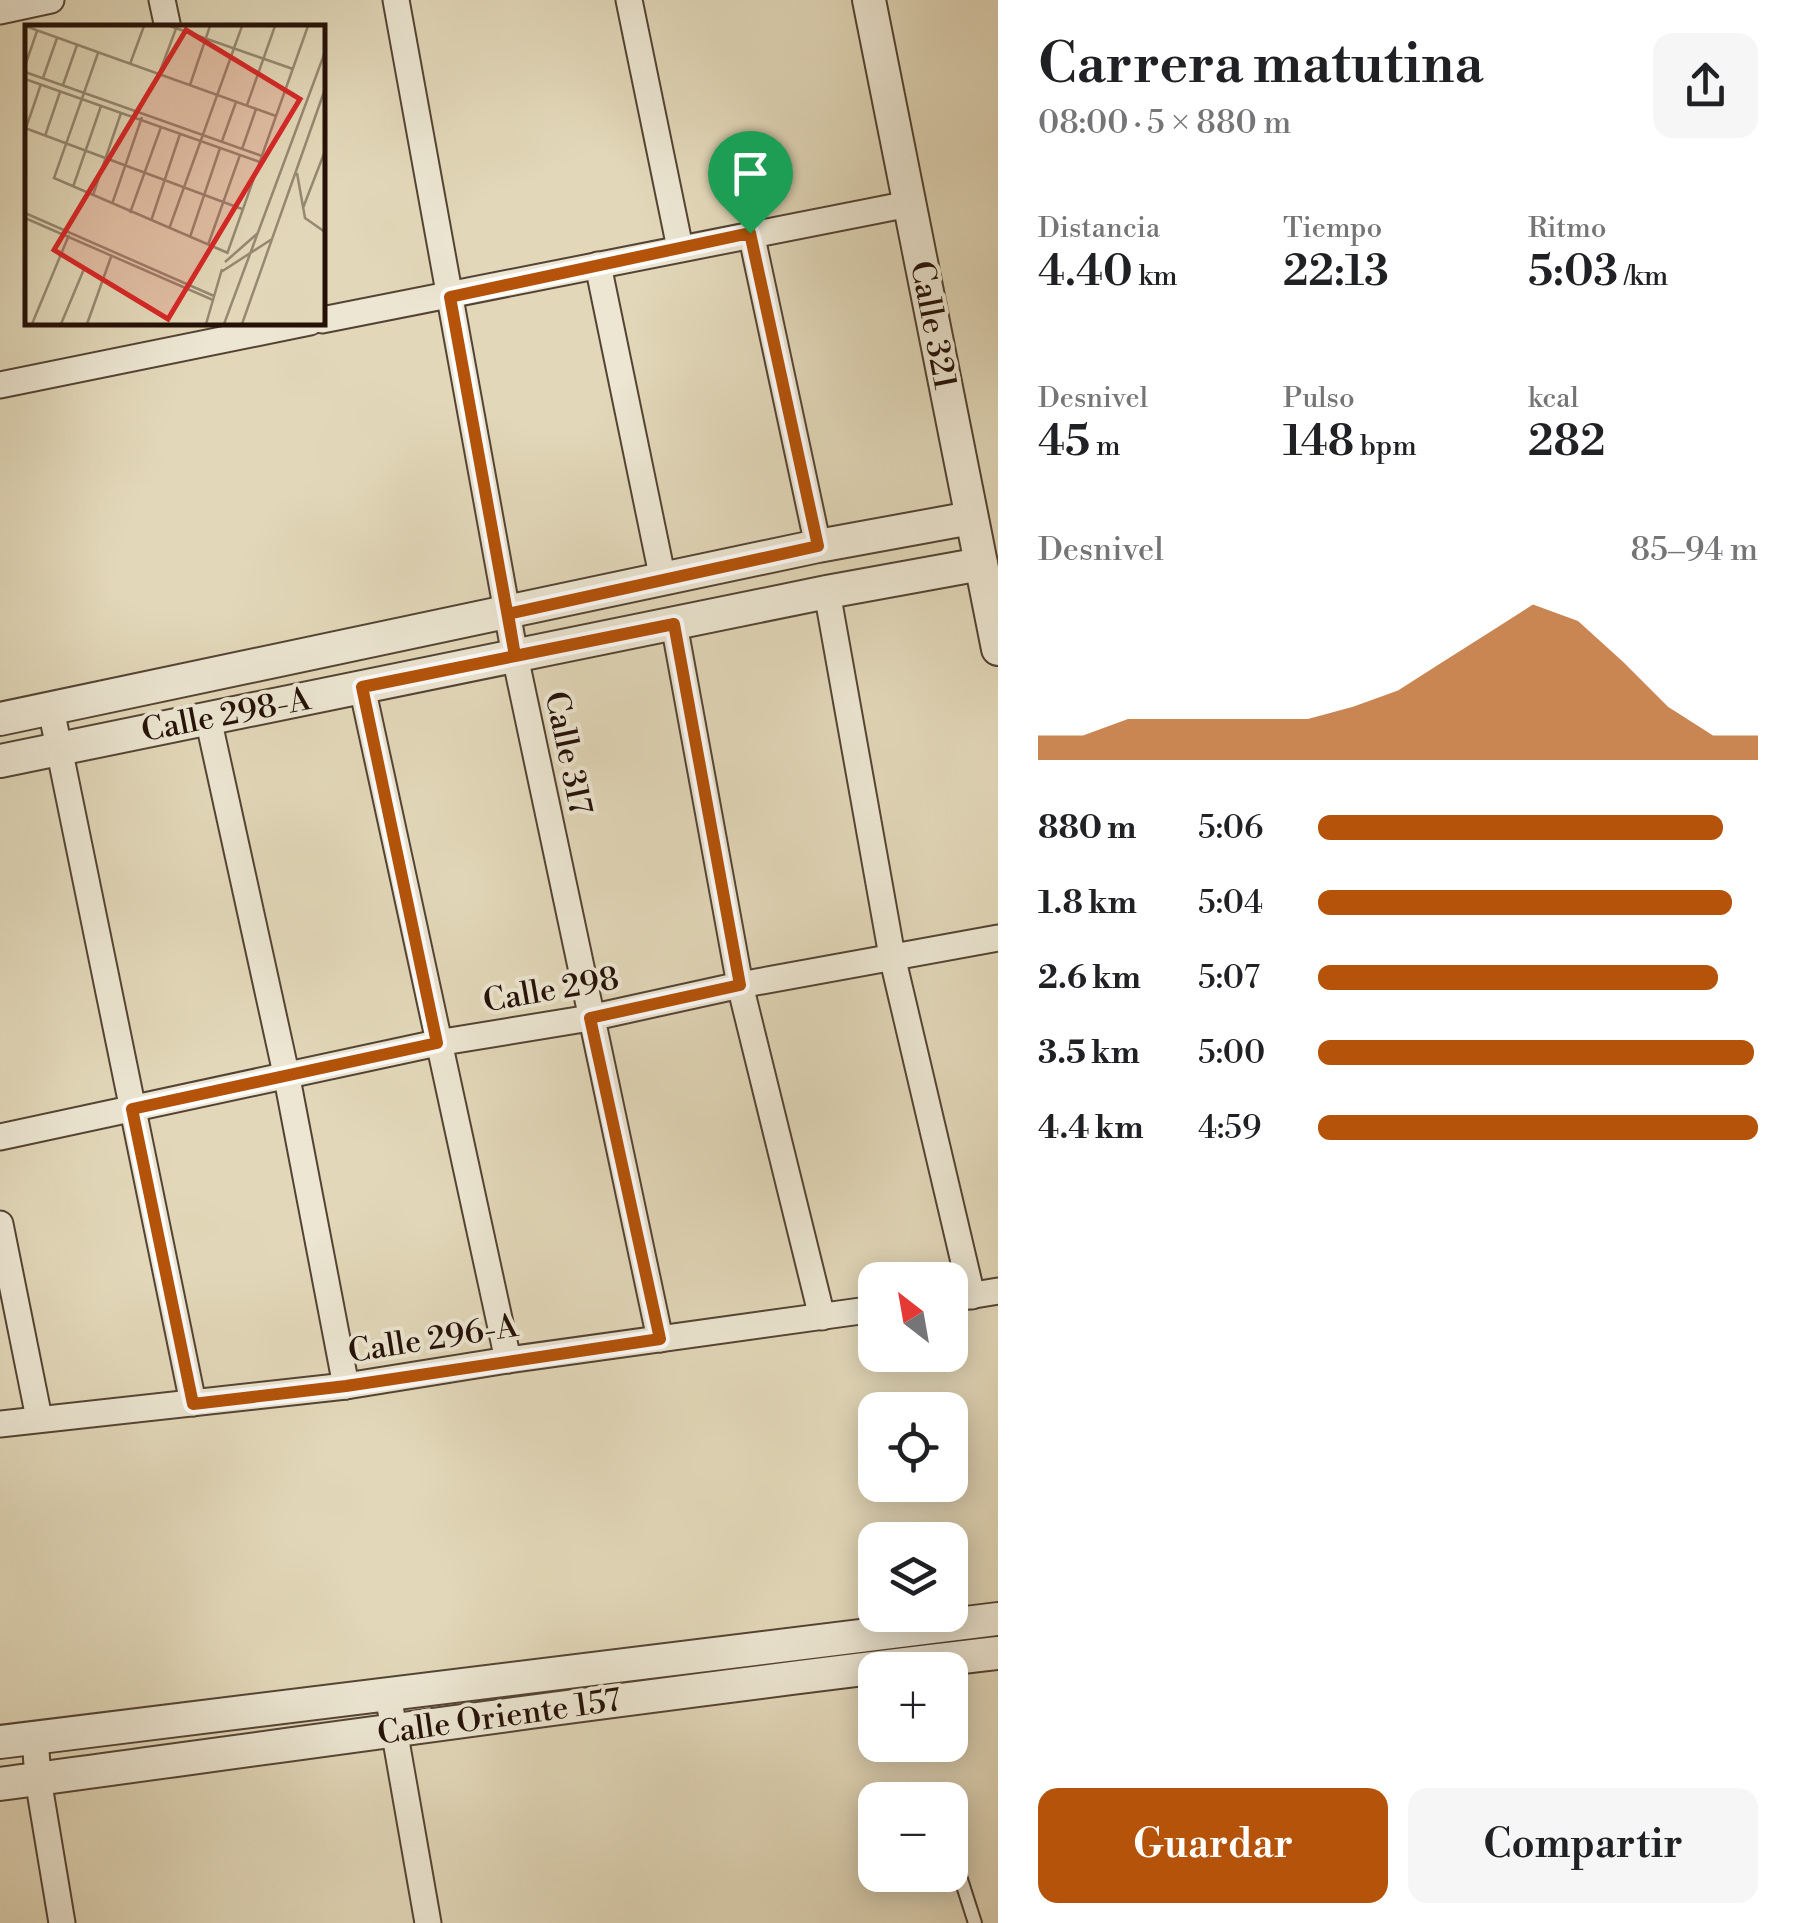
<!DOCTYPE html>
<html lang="es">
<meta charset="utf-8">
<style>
body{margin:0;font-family:"Libre Bodoni",serif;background:#f6f6f6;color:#202124;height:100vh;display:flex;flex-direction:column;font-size:38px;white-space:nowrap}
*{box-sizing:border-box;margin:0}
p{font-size:32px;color:#757577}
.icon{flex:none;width:55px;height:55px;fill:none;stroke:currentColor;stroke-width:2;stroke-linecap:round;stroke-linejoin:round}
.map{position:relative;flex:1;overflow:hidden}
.sheet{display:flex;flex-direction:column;background:#fff;width:800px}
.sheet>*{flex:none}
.needle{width:65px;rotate:329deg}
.tools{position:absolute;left:858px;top:1262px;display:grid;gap:20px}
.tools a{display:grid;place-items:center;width:110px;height:110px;border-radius:20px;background:#fff;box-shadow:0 5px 25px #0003;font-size:50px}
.pin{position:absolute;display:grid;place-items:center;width:85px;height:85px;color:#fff;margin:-102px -42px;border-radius:50% 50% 50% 0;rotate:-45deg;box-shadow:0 0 10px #0007}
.pin .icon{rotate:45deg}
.round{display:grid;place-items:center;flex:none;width:105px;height:105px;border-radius:20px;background:#f6f6f6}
.head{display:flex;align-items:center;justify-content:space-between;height:170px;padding:0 40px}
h1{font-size:55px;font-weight:600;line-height:75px}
.metrics{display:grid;grid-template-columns:repeat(3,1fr);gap:15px;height:170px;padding:10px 40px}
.metrics div{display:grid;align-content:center}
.metrics b{font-size:42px;font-weight:600}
.metrics small{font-size:28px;font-weight:400}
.metrics p{font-size:28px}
.chart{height:280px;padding:20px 40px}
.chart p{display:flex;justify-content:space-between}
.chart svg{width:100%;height:180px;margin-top:10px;fill:#b45309;opacity:.7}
.button{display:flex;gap:20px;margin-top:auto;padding:20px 40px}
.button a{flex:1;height:115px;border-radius:20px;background:#b45309;color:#fff;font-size:40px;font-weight:600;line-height:115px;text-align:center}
.button a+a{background:#f6f6f6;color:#202124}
ul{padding:0 40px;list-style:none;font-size:32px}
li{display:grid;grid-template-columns:160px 120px 1fr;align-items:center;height:75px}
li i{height:25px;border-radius:12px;background:#b45309}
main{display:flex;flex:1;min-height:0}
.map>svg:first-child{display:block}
</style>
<main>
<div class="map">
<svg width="998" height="1923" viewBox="0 0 998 1923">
<rect width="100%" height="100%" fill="#e2d8b9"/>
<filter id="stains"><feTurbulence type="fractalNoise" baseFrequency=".002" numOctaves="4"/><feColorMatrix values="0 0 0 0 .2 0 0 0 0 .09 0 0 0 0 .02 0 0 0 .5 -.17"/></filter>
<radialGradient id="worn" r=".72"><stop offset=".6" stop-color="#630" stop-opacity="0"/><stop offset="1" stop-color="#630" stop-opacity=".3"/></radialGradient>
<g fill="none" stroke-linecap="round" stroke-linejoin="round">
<defs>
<polyline id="service" points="951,1848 975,1923"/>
<g id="minor">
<polyline points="162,0 168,28"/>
<polyline points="396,0 515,656 660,1339"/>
<polyline points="629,0 680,248"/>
<polyline points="0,11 51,0"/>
<polyline points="751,233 818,546"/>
<polyline points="598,265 663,580"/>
<polyline points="322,320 909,204"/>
<polyline points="0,385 310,322"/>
<polyline points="827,592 892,956 972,1296"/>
<polyline points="674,624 740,985 822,1317"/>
<polyline points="362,687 508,1360"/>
<polyline points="51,709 193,1403"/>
<polyline points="208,718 287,1078 346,1386"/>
<polyline points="0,1137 437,1043 590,1018 740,985 998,938"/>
<polyline points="0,1224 39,1418"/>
<polyline points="950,1299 998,1291"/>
<polyline points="0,1424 346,1386 508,1360 875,1309"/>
<polyline points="388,1695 428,1923"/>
<polyline points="35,1737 38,1779 62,1923"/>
</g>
<g id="tertiary">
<polyline points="869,0 998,649"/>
<polyline points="0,719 818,546 971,518"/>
<polyline points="0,761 827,592 981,564"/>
<polyline points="0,1742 998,1619"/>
<path d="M0,1784C332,1739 665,1692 998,1653"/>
</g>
</defs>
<use href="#service" stroke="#544334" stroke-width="16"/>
<use href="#minor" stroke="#544334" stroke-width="29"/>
<use href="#tertiary" stroke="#544334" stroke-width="36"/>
<use href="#service" stroke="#ece6d2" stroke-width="12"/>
<use href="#minor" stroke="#ece6d2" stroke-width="25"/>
<use href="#tertiary" stroke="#ece6d2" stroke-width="32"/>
</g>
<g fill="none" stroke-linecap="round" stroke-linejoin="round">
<defs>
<polyline id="route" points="750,233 450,297 515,656 362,687 437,1043 132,1109 193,1404 346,1386 660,1339 590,1018 740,985 674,624 515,656 508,614 818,546 750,233"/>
</defs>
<use href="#route" stroke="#fff" stroke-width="20"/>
<use href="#route" stroke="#b45309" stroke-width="12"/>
</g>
<g text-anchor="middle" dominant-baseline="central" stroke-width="8" stroke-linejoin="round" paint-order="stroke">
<g font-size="32" fill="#251108" stroke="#ece6d2">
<text transform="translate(933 325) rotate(79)">Calle 321</text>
<text transform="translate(226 715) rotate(-11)">Calle 298-A</text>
<text transform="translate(568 753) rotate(78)">Calle 317</text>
<text transform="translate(551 990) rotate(-10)">Calle 298</text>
<text transform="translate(433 1339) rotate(-9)">Calle 296-A</text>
<text transform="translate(499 1717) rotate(-8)">Calle Oriente 157</text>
</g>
</g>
<g transform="translate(25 25)">
<rect width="300" height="300" fill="#e2d8b9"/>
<path fill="none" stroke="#968872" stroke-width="2.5" d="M0,1L251,91M145,1L268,44M73,28L29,153L203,228M105,39L119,1M0,41L12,6M0,47L237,131M134,49L152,1M18,53L32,13M0,54L235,137M38,60L52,20M165,60L185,1M222,80L250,1M0,103L217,184M1,103L16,59M20,111L35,67M197,116L211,77M217,124L231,84M272,148L280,193L300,207M48,162L76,81M68,170L96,88M87,179L117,92M278,183L300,126M0,188L189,271M105,188L136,102M0,193L188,275M126,196L155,109M144,204L217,1M165,212L195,123M183,220L215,130M202,229L283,1M200,237L233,208M196,247L247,214M7,299L44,210M36,299L59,244M62,299L86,232M181,299L197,244M199,299L300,27M217,299L300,64"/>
<path fill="#d62828" fill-opacity="0.15" stroke="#d62828" stroke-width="5" d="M161,5L275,74L143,294L29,225Z"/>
<rect width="300" height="300" fill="none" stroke="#251108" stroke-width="5"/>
</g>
<rect width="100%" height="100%" filter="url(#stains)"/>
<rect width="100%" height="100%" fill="url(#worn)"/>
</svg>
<div class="tools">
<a><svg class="needle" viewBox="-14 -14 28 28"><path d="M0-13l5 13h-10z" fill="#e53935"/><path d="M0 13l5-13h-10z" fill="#757577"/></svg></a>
<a><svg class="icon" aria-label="locate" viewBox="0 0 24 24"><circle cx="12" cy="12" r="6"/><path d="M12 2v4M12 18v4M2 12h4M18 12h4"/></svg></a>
<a><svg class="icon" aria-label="layers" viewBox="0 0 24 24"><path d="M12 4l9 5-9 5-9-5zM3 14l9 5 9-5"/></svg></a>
<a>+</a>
<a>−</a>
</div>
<div class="pin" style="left:750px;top:233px;background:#1e9e55"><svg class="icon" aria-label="arrive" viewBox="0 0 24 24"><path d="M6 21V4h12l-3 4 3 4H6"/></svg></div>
</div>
<section class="sheet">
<div class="head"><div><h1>Carrera matutina</h1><p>08:00 · 5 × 880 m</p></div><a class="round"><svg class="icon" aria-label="share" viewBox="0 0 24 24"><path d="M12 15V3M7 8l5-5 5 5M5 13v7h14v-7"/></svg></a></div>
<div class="metrics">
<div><p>Distancia</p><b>4.40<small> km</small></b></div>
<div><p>Tiempo</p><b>22:13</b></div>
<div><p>Ritmo</p><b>5:03<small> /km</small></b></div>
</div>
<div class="metrics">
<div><p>Desnivel</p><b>45<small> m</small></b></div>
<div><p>Pulso</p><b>148<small> bpm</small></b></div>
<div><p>kcal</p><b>282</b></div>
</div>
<div class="chart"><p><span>Desnivel</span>85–94 m</p>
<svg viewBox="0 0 160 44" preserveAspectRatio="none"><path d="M0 44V38L10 38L20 34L30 34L40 34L50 34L60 34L70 31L80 27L90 20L100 13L110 6L120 10L130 20L140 31L150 38L160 38V44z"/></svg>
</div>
<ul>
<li><b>880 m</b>5:06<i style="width:92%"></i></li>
<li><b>1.8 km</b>5:04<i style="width:94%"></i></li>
<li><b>2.6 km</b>5:07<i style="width:91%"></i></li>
<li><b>3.5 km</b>5:00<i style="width:99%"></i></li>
<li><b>4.4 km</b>4:59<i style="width:100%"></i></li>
</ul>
<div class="button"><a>Guardar</a><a>Compartir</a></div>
</section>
</main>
